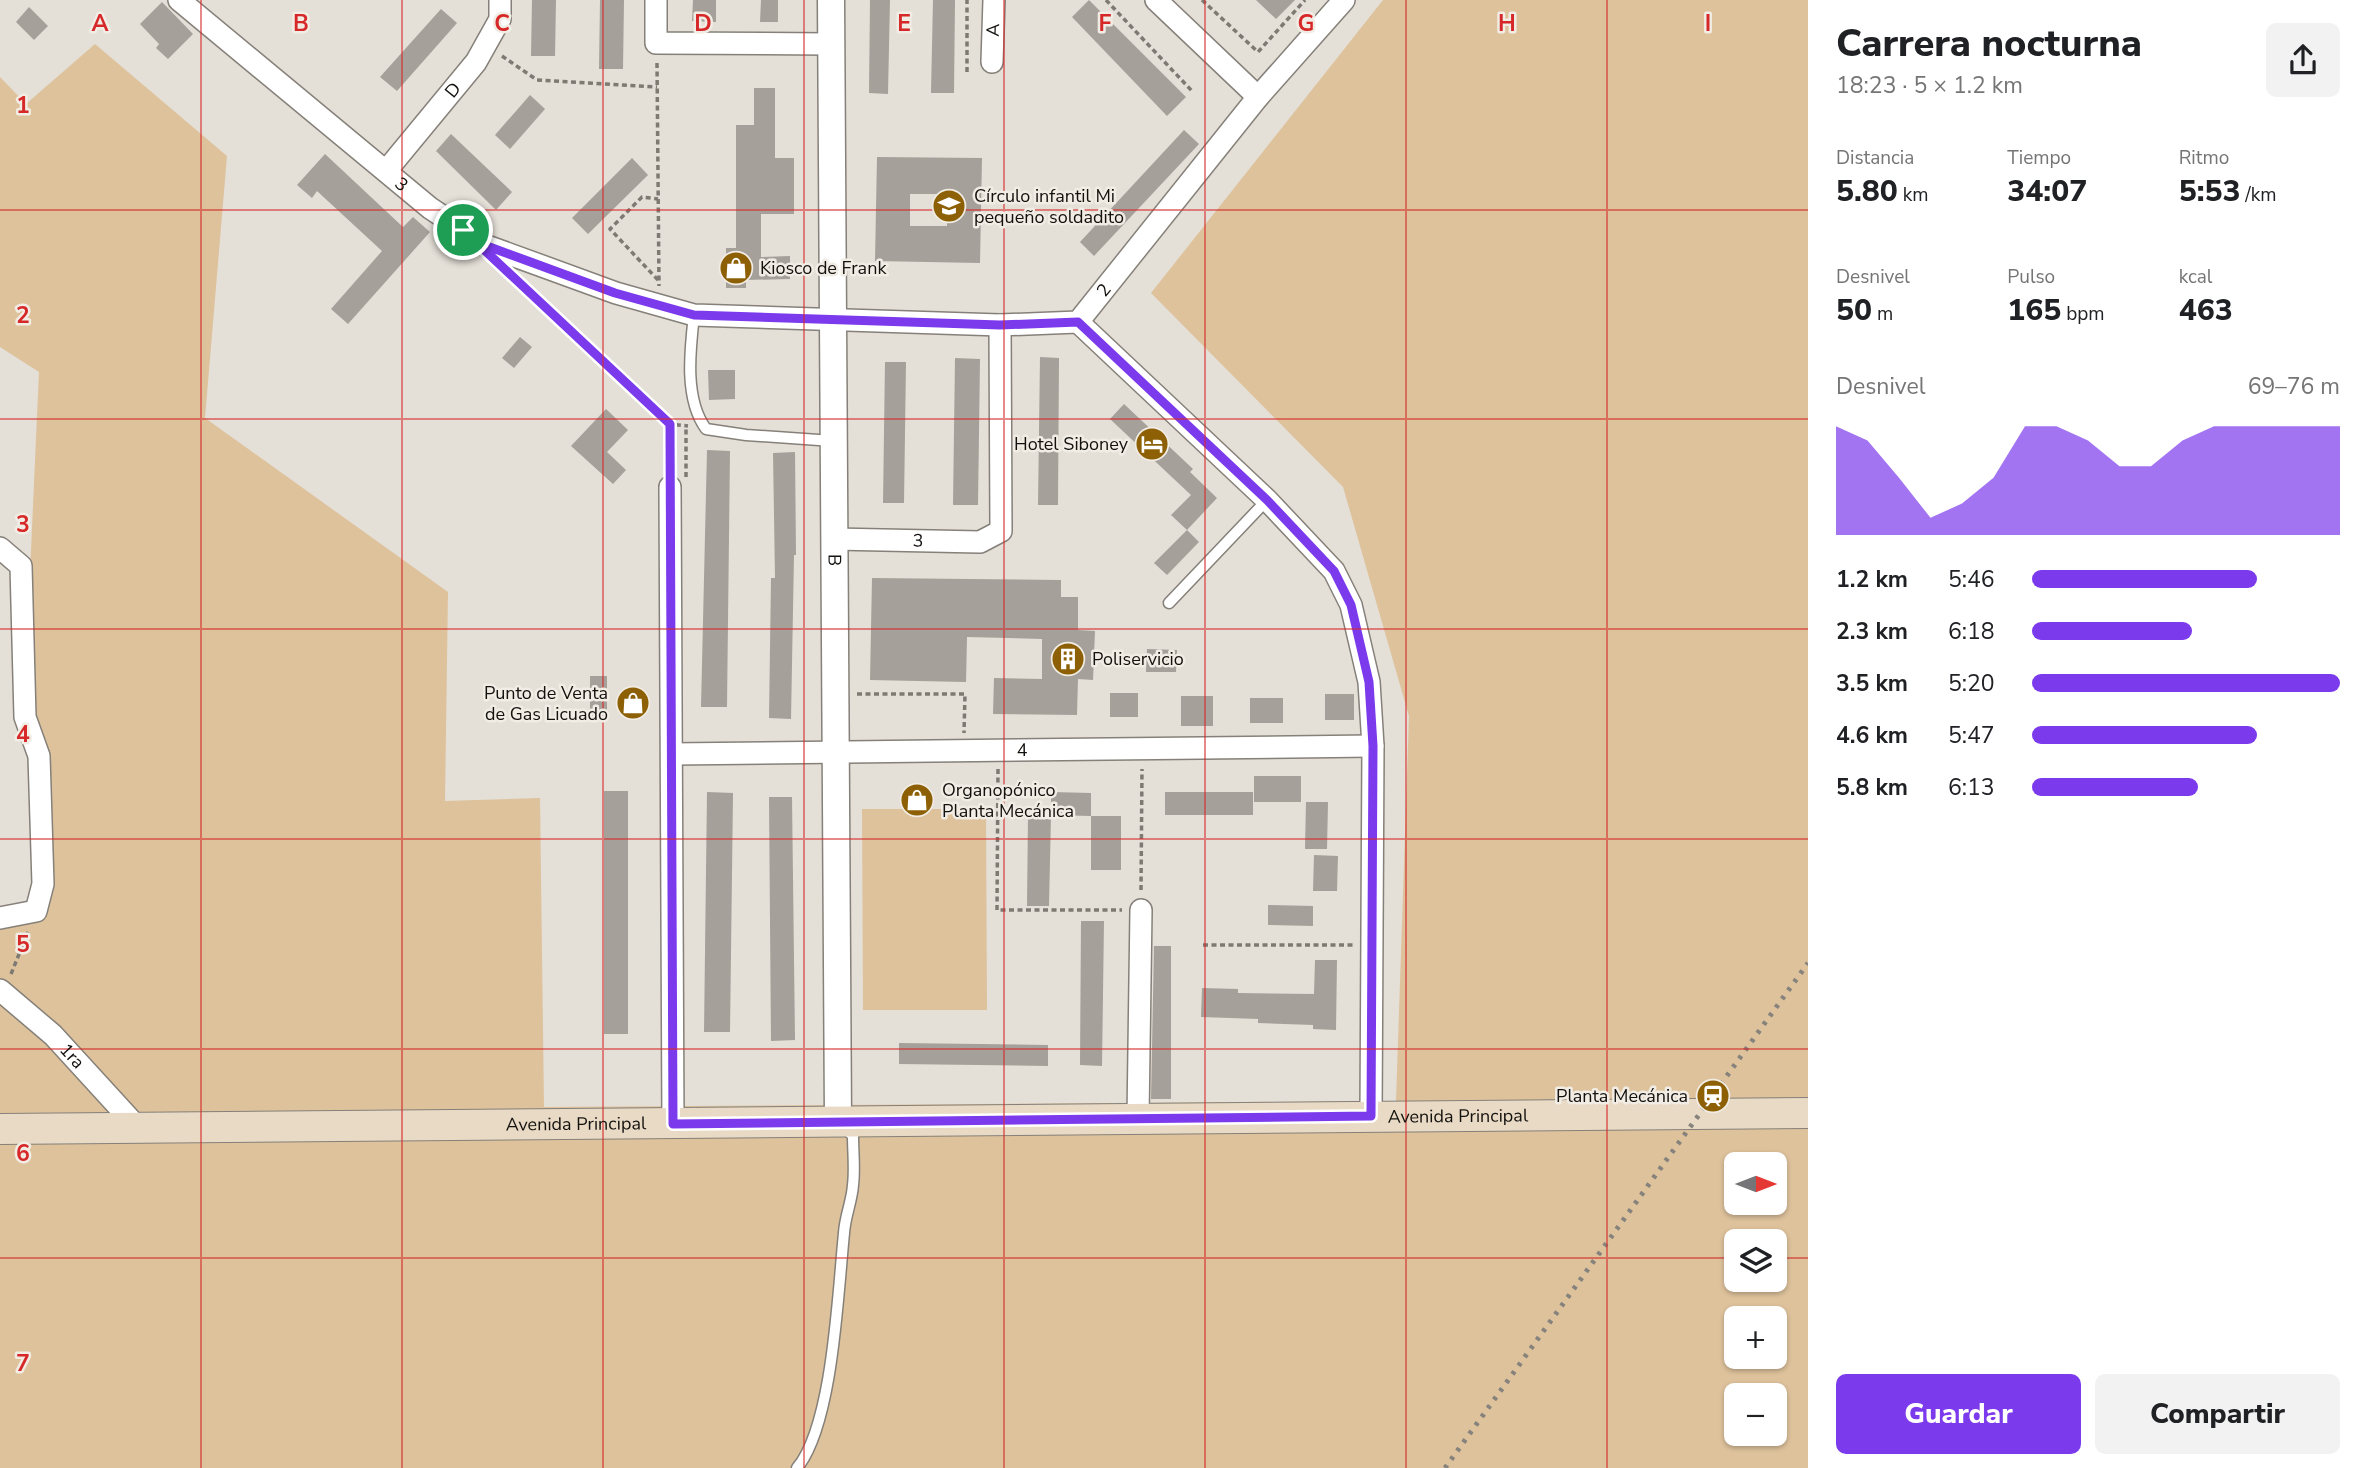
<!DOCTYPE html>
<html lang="es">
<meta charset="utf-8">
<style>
body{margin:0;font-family:"Nunito Sans",sans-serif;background:#f2f2f2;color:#202124;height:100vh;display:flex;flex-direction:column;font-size:26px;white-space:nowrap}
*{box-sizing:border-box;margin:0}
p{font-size:23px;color:#757577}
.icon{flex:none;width:38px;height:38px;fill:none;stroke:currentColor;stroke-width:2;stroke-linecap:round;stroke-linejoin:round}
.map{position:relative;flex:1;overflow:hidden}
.drawer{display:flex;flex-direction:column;background:#fff;width:560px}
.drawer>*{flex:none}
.needle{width:46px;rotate:90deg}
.tools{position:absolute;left:1724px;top:1152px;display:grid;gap:14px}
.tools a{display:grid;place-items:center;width:63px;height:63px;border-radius:10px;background:#fff;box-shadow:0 2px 5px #0004;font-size:35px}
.pin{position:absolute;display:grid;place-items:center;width:60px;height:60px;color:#fff;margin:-30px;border:4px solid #fff;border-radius:50%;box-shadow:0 2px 7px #0007}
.round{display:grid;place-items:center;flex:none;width:74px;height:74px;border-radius:10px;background:#f2f2f2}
.headline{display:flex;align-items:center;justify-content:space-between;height:119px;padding:0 28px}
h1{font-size:38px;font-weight:800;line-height:52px}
.metrics{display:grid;grid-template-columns:repeat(3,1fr);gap:10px;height:119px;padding:7px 28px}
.metrics div{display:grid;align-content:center}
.metrics b{font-size:30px;font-weight:800}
.metrics small{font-size:19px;font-weight:400}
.metrics p{font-size:19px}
.chart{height:196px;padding:14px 28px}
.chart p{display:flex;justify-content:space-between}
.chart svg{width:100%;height:126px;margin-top:7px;fill:#7c3aed;opacity:.7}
.primary-button{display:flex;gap:14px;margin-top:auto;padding:14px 28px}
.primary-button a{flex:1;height:80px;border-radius:10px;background:#7c3aed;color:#fff;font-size:28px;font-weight:800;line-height:80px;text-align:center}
.primary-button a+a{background:#f2f2f2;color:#202124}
ul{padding:0 28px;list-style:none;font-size:23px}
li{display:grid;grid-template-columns:112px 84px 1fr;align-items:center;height:52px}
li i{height:18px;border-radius:9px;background:#7c3aed}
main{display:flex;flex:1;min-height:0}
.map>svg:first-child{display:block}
</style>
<main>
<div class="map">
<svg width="1808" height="1468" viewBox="0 0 1808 1468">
<rect width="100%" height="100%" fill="#e4dfd7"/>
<g fill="#dec29c" fill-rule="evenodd">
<path d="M1383,0H1808V1468H0V925L39,917L28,617L39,372L0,347V77L26,104L95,44L227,156L205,418L448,592L445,801L540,798L544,1107L1396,1101L1409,716L1343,487L1151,293ZM1736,1164H1774V1202H1736ZM1736,1241H1774V1279H1736ZM1736,1318H1774V1356H1736ZM1736,1395H1774V1433H1736Z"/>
<polygon points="862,809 986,809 987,1010 863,1010"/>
</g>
<g fill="#a5a099" fill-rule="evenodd">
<polygon points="532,0 556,0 555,56 531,56"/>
<polygon points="600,0 624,0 623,69 599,69"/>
<polygon points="693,0 716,0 716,22 692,21"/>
<polygon points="761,0 778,0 778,22 760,22"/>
<polygon points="870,0 890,0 888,94 869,93"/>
<polygon points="933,0 955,0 954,93 931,93"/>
<polygon points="1089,0 1186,97 1167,116 1072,17"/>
<polygon points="1256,0 1295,0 1276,19"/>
<polygon points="162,2 193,34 168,59 156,48 159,44 140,24"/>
<polygon points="29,7 48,26 34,40 16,22"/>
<polygon points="441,9 457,23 397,91 380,77"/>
<polygon points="754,88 775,88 775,158 794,158 794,214 761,214 761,257 790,256 790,279 746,280 746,288 726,288 726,248 736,248 736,125 754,125"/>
<polygon points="530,95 545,109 510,149 495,135"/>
<polygon points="1184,130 1199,144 1094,256 1080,242"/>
<polygon points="451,134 512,192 496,210 436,151"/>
<polygon points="325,154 403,227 413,217 430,232 348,324 331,309 382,251 317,191 312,198 297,185"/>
<path d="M877,157L982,158L980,263L875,261ZM910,194H947V226H910Z"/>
<polygon points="632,158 648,175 588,234 572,218"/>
<polygon points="520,337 532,347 514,368 502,358"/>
<polygon points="1040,357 1059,358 1058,505 1038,505"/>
<polygon points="955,358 980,359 978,505 953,505"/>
<polygon points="885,362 906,362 904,503 883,503"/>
<polygon points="708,370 735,370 735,399 709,400"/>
<polygon points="1124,404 1193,469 1190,472 1217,498 1187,530 1171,515 1191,495 1110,419"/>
<polygon points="606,409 628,430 607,452 626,470 613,484 571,446"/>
<polygon points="707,450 730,451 727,707 701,707"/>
<polygon points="795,452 796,555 794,555 791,719 769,718 771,578 775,578 773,453"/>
<polygon points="1187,530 1199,542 1167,575 1154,563"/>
<polygon points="872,578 1061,580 1061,597 1078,597 1078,630 1095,631 1093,680 1078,679 1077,715 993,714 994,678 1042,679 1042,639 967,637 966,682 870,680"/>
<polygon points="1147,649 1177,650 1176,672 1146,672"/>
<polygon points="590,676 607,676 607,720 590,719"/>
<rect x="1110" y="693" width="28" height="24"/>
<rect x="1325" y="694" width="29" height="26"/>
<rect x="1181" y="696" width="32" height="30"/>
<rect x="1250" y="698" width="33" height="25"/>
<rect x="1254" y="776" width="47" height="26"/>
<rect x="604" y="791" width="24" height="243"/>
<polygon points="707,792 733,793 730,1032 704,1032"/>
<polygon points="1051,792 1091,793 1091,816 1051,815"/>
<rect x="1165" y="792" width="88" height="23"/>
<polygon points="769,797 792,797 795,1040 771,1041"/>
<polygon points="1306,802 1328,802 1327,849 1305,849"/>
<polygon points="1028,815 1051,815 1049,906 1027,906"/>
<rect x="1091" y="816" width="30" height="54"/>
<polygon points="1314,855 1338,856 1337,891 1313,891"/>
<polygon points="1268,905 1313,906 1313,926 1268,925"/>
<polygon points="1081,921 1104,921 1102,1066 1080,1065"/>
<polygon points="1154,946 1171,946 1171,1099 1151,1099"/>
<polygon points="1315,960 1337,960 1336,1030 1313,1029 1313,1025 1258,1023 1258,1019 1201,1017 1202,988 1238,989 1238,993 1314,994"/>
<polygon points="899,1043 1048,1045 1048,1066 899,1064"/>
</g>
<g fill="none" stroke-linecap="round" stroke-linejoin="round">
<defs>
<g id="service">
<path d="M694,315C690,350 684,399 706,429L746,435L833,441"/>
<polyline points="1169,603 1267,500"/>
<path d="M797,1468C833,1425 838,1291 844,1233C845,1216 852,1201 853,1185C855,1169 853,1152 853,1136L843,1126"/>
</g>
<g id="minor">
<path id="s1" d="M179,0L430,208L487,246L616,293L694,315L1000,325L1078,322L1258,97L1344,0"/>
<polyline points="656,0 656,43 831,44"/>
<polyline points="1156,0 1258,97"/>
<path id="s2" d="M992,62L994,0"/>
<path id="s3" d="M386,171L476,62L500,19V0"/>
<polyline points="1078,322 1267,500 1334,571 1351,605 1369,682 1373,746 1371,1116"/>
<polyline points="670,487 673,1124"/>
<path id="s4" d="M834,539L980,542L1001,531L1000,325"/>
<polyline points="0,548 21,566 25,717 39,756 43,884 36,911 0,918"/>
<path id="s5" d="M672,754L1373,746"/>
<path id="s6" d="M0,990L53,1035L139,1129"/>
<polyline points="1138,1118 1141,910"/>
</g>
<g id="tertiary">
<path id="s7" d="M831,0L838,1121"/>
</g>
<g id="secondary">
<path id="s8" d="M0,1129L1808,1113"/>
</g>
</defs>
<use href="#service" stroke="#858079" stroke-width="13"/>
<use href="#minor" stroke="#858079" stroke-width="24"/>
<use href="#tertiary" stroke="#858079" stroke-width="29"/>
<use href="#secondary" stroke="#858079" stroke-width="32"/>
<g stroke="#7d7a74" stroke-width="3.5" stroke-dasharray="5 3.5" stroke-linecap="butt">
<polyline points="1106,0 1192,91"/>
<polyline points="1202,0 1258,52 1305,0"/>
<polyline points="502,56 537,80 657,87"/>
<polyline points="657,63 659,286"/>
<polyline points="967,72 967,0"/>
<polyline points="513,277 670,424 688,426"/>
<polyline points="658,280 610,229 642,197 658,199"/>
<polyline points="670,424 670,471"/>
<polyline points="686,477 686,426"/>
<polyline points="857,694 965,694 964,733"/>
<polyline points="998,769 997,910 1122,910"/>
<polyline points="1141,890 1142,769"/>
<polyline points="1203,945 1354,945"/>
<polyline points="11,974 28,932"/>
</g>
<use href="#service" stroke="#fff" stroke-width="10"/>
<use href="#minor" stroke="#fff" stroke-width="21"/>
<use href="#tertiary" stroke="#fff" stroke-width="26"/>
<use href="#secondary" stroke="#e8dac5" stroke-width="30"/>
<polyline stroke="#86827c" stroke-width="5" stroke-dasharray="3.5 7" stroke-linecap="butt" points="1445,1468 1808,963"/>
</g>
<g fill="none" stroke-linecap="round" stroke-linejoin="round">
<defs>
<polygon id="route" points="463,230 487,246 615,293 694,315 1000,325 1078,322 1267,500 1334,571 1351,605 1369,682 1373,746 1371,1116 673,1124 670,424"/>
</defs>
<use href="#route" stroke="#fff" stroke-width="14"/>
<use href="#route" stroke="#7c3aed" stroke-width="9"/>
</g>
<path fill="none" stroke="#d62828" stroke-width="2" stroke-opacity="0.55" d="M201,0V1468M402,0V1468M603,0V1468M804,0V1468M1004,0V1468M1205,0V1468M1406,0V1468M1607,0V1468M0,210H1808M0,419H1808M0,629H1808M0,839H1808M0,1049H1808M0,1258H1736M1774,1258H1808"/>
<defs>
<symbol id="school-disc" viewBox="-11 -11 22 22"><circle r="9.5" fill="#8d6005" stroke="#f1ece4"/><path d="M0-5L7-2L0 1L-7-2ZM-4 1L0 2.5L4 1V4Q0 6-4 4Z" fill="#fff"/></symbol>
<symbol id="shop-disc" viewBox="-11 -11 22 22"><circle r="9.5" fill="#8d6005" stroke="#f1ece4"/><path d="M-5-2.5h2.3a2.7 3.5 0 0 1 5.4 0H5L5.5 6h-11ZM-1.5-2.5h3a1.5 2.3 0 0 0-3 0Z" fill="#fff"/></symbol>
<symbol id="hotel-disc" viewBox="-11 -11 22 22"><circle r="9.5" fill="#8d6005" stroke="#f1ece4"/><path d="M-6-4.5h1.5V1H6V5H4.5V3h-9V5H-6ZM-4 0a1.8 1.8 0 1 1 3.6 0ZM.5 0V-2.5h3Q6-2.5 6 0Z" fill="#fff"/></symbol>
<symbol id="building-disc" viewBox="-11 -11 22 22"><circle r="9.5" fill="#8d6005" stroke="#f1ece4"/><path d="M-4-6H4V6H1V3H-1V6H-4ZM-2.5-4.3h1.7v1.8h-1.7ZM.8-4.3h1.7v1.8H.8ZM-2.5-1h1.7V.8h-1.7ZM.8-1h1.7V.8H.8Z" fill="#fff"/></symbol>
<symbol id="station-disc" viewBox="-11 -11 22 22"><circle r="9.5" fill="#8d6005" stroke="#f1ece4"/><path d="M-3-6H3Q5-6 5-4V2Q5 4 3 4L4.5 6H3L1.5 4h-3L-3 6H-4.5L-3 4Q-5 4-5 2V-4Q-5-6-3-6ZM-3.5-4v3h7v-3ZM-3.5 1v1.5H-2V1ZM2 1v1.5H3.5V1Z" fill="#fff"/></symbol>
</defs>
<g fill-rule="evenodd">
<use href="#school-disc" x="930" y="187" width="38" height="38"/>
<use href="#shop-disc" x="717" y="249" width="38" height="38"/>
<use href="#hotel-disc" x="1133" y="425" width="38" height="38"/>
<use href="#building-disc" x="1049" y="640" width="38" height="38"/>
<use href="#shop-disc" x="614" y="684" width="38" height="38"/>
<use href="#shop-disc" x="898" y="781" width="38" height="38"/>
<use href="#station-disc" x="1694" y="1077" width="38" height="38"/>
</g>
<g text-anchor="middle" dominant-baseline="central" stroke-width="5" stroke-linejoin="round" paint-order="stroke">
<g font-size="18" fill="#13110e" stroke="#f1ece4">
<text stroke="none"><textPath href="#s2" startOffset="32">A</textPath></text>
<text stroke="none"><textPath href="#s3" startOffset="105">D</textPath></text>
<text stroke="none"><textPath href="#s1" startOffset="289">3</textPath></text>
<text stroke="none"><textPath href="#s1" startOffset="1038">2</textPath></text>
<text stroke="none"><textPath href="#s4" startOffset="84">3</textPath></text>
<text stroke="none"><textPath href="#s7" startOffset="560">B</textPath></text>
<text stroke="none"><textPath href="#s5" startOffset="350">4</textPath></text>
<text stroke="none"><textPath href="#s6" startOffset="98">1ra</textPath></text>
<text stroke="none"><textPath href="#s8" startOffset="1458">Avenida Principal</textPath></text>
<text stroke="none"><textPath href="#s8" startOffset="576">Avenida Principal</textPath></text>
</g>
<g font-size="18" fill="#13110e" stroke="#f1ece4" text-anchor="start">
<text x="974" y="196">Círculo infantil Mi<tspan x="974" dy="21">pequeño soldadito</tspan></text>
<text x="760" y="268">Kiosco de Frank</text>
<text x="1128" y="444" text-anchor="end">Hotel Siboney</text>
<text x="1092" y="659">Poliservicio</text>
<text x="608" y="693" text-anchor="end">Punto de Venta<tspan x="608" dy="21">de Gas Licuado</tspan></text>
<text x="942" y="790">Organopónico<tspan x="942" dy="21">Planta Mecánica</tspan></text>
<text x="1688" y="1096" text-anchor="end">Planta Mecánica</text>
</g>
</g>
<g font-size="23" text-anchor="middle" font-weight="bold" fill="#d62828" stroke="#f1ece4" stroke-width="5" stroke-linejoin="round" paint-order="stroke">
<text x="100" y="31">A</text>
<text x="301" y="31">B</text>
<text x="502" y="31">C</text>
<text x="703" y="31">D</text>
<text x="904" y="31">E</text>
<text x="1105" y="31">F</text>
<text x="1306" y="31">G</text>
<text x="1507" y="31">H</text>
<text x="1708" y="31">I</text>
<text x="23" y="113">1</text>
<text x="23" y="323">2</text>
<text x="23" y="532">3</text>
<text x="23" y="742">4</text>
<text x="23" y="952">5</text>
<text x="23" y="1161">6</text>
<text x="23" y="1371">7</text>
</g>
</svg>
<div class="tools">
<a><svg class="needle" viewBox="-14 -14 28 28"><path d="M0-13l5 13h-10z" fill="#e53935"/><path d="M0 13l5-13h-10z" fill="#757577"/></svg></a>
<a><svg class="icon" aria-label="layers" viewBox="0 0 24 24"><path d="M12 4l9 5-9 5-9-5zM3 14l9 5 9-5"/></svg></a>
<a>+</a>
<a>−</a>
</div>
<div class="pin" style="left:463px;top:230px;background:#1e9e55"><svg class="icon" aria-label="arrive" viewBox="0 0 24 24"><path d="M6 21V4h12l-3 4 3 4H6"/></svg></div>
</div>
<section class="drawer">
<div class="headline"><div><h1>Carrera nocturna</h1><p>18:23 · 5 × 1.2 km</p></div><a class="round"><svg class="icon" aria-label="share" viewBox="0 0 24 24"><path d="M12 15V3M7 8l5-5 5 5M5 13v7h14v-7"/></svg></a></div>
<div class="metrics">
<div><p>Distancia</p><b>5.80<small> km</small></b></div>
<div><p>Tiempo</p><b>34:07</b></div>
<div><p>Ritmo</p><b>5:53<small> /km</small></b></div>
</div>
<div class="metrics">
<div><p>Desnivel</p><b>50<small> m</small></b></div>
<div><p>Pulso</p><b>165<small> bpm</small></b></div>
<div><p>kcal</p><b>463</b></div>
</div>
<div class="chart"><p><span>Desnivel</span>69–76 m</p>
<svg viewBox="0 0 160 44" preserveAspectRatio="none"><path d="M0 44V6L10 11L20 24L30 38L40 33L50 24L60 6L70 6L80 11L90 20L100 20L110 11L120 6L130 6L140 6L150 6L160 6V44z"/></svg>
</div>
<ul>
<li><b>1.2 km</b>5:46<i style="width:73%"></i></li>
<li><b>2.3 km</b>6:18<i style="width:52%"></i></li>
<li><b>3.5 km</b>5:20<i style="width:100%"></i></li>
<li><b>4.6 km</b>5:47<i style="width:73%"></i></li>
<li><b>5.8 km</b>6:13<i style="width:54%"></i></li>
</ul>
<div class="primary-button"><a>Guardar</a><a>Compartir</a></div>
</section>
</main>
